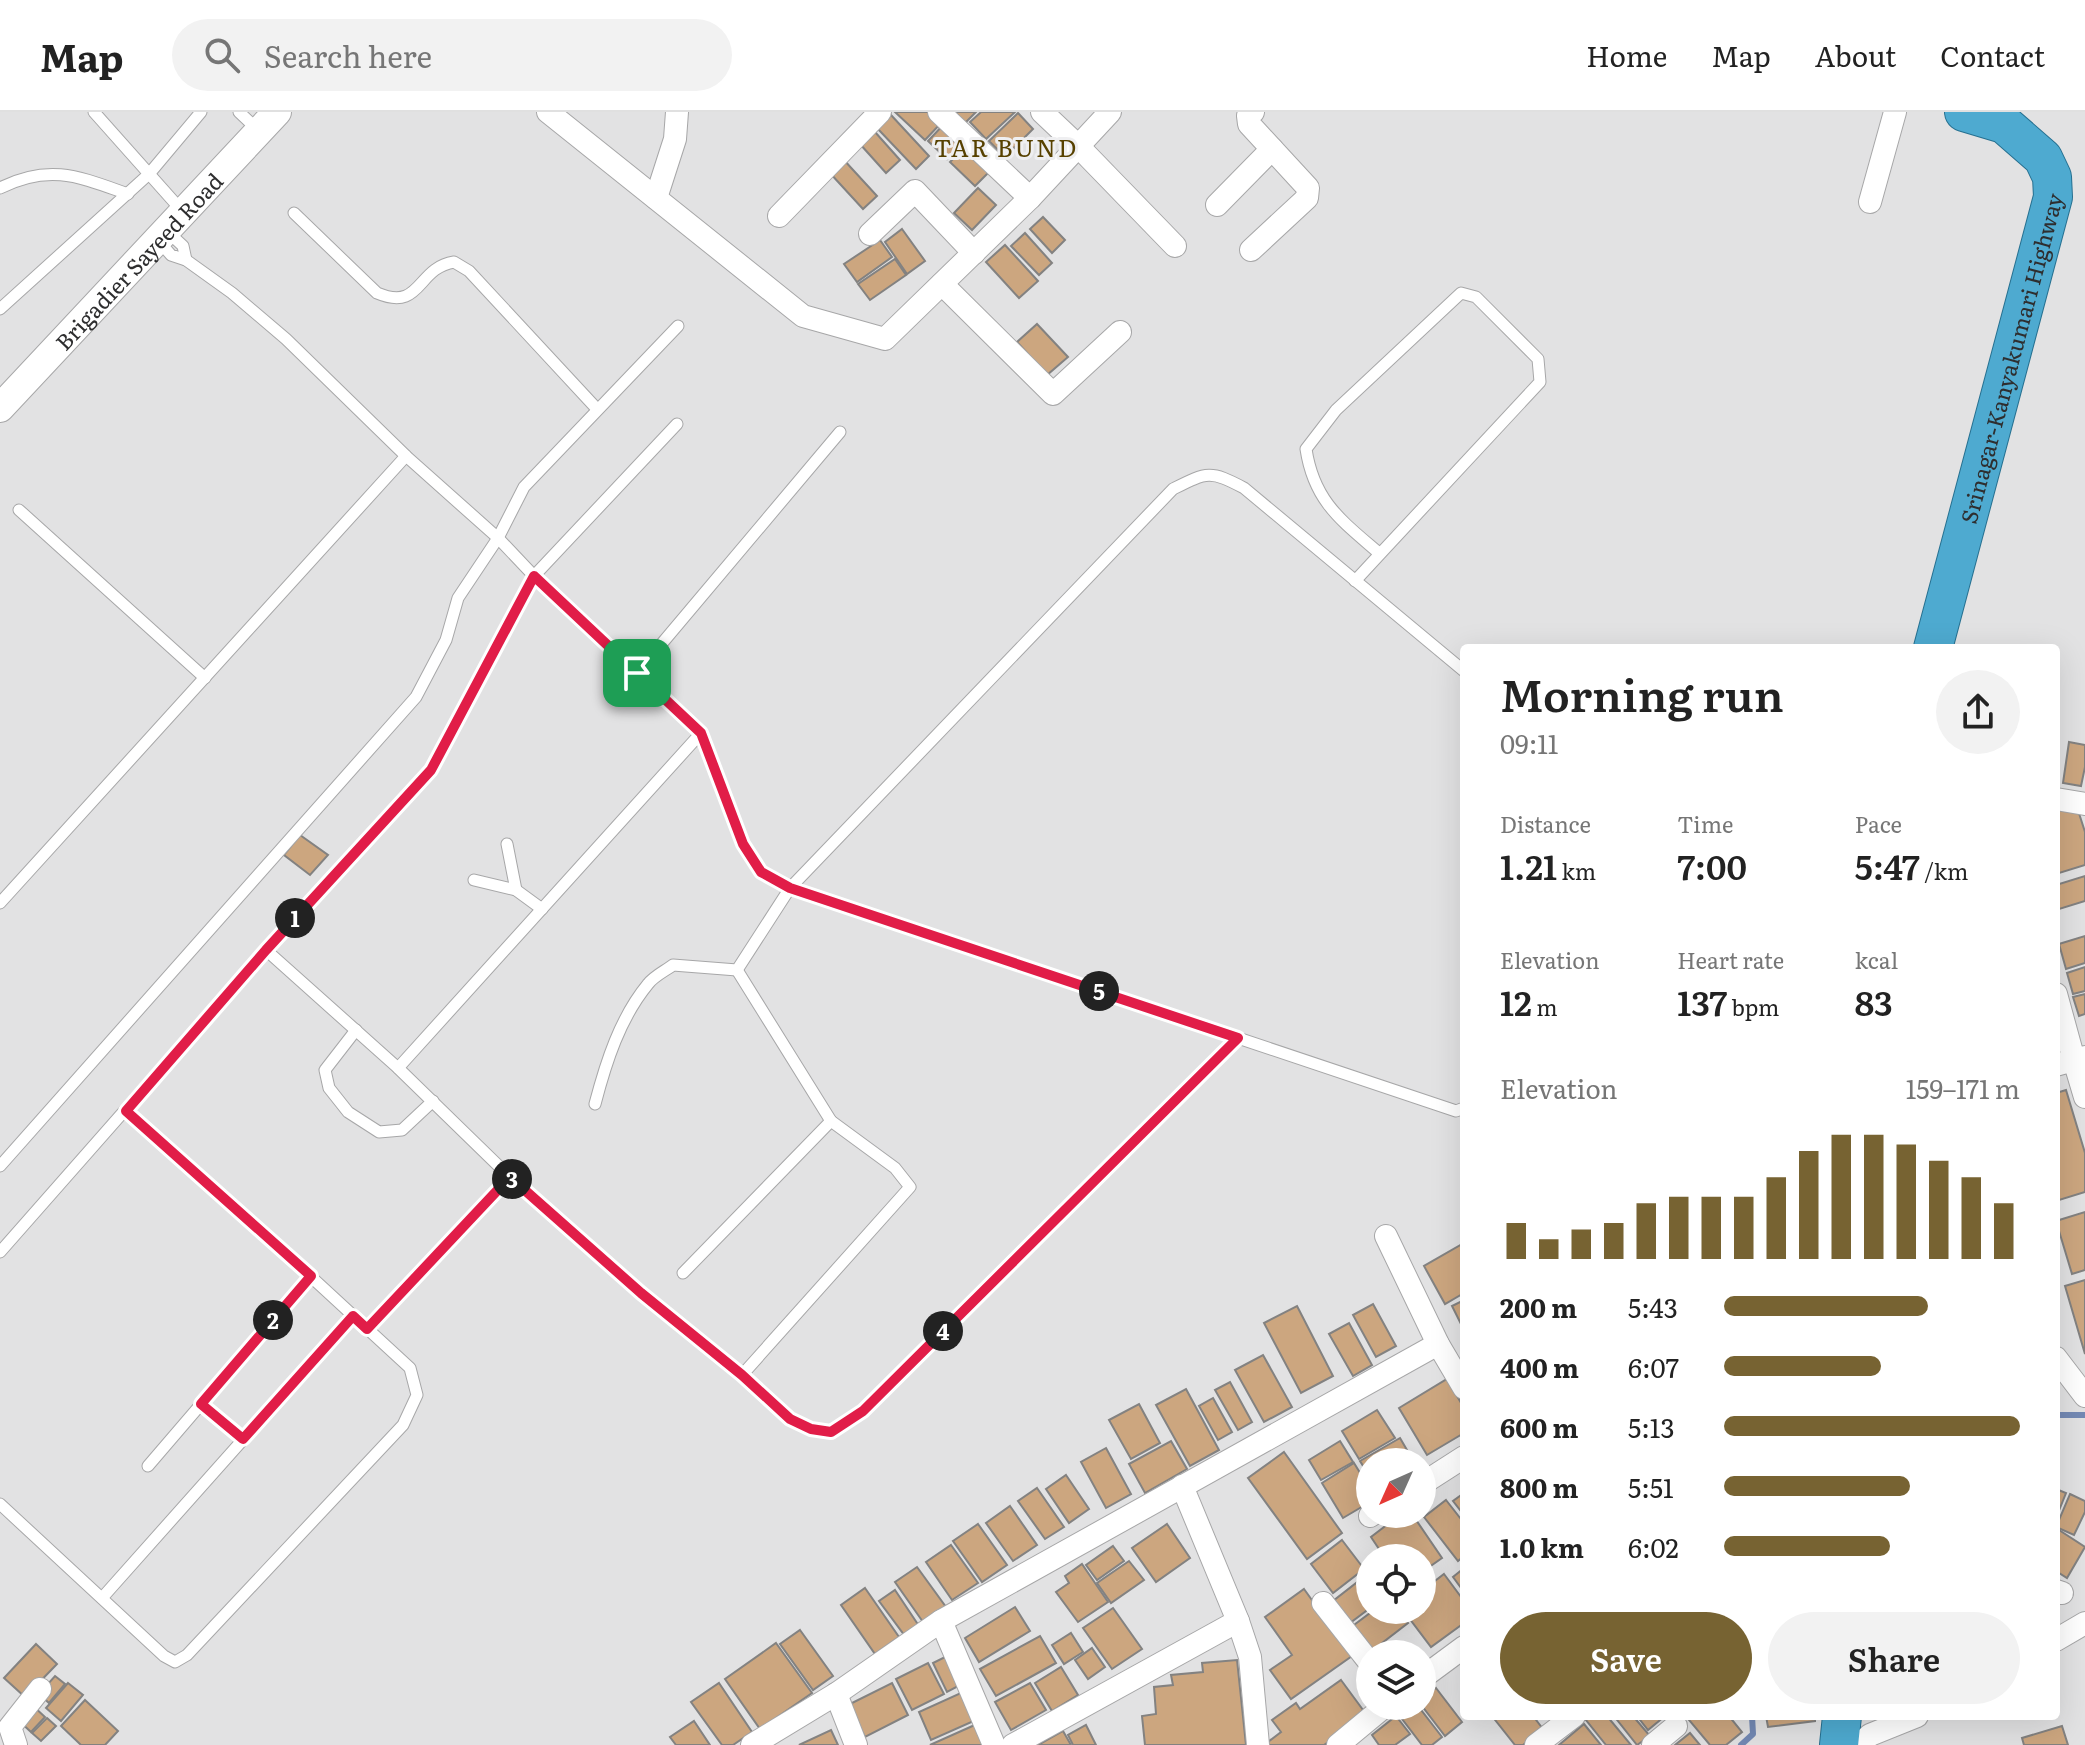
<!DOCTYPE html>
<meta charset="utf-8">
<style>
body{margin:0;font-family:Literata,serif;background:#f2f2f2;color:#222;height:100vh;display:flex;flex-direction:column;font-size:30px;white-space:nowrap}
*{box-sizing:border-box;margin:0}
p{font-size:26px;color:#767676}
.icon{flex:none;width:44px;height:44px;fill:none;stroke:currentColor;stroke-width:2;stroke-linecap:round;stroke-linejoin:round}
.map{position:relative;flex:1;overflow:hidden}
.panel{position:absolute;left:1460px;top:532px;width:600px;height:1076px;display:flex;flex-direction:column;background:#fff;border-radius:8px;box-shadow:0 8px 32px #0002}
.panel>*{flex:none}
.needle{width:52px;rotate:225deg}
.fabs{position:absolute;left:1356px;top:1336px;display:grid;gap:16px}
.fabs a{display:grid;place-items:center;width:80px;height:80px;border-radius:50%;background:#fff;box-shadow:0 8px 32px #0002;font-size:40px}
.pin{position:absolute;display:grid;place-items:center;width:68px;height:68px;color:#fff;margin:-34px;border-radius:16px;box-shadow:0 4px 12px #0006}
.km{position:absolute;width:40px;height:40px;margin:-20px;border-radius:50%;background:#222;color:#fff;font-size:22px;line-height:40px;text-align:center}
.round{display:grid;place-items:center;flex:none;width:84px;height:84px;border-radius:42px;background:#f2f2f2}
.overview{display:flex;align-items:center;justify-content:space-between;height:136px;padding:0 40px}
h1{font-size:44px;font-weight:600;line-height:60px}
.stats{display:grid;grid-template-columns:repeat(3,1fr);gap:12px;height:136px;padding:8px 40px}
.stats div{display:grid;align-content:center}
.stats b{font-size:34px;font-weight:600}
.stats small{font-size:22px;font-weight:400}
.stats p{font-size:22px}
.chart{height:224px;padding:16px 40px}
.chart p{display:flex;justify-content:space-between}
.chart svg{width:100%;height:144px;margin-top:8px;stroke:#776332;stroke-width:6}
.action{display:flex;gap:16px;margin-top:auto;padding:16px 40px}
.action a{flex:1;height:92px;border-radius:48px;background:#776332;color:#fff;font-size:32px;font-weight:600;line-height:92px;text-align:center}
.action a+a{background:#f2f2f2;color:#222}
ul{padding:0 40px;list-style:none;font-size:26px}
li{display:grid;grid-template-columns:128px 96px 1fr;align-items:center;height:60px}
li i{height:20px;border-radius:10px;background:#776332}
header{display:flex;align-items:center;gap:48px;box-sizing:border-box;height:112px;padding:0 40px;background:#fff;border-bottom:2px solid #e0e0e0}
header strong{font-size:38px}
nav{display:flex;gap:44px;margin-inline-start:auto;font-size:28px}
.search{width:560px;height:72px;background:#f2f2f2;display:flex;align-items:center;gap:20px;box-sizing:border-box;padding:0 28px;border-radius:44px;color:#767676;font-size:30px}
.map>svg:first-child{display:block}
</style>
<header>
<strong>Map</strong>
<div class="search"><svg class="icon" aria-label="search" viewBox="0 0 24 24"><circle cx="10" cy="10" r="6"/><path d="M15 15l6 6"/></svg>Search here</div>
<nav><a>Home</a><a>Map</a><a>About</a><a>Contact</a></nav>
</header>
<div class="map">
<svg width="2085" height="1633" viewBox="0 0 2085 1633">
<rect width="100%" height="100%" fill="#e2e2e3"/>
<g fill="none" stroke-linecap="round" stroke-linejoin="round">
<g stroke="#7389b4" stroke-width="6">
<polyline points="2056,1303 2085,1303"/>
<polyline points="1741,1633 1753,1622 1752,1604"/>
</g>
</g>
<g fill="#cca67f" stroke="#838281" stroke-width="2">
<polygon points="895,0 934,0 943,9 925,28"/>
<polygon points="952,0 976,0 964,12"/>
<polygon points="981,0 1015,0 986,27 970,10"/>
<polygon points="1018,1 1033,17 1005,45 989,29"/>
<polygon points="891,3 929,44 916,57 877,16"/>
<polygon points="946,10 965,28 947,47 928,29"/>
<polygon points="875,20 900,48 886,61 860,32"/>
<polygon points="969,31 994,55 975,74 950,50"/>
<polygon points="843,47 877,84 863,97 829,60"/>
<polygon points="978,76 996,93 972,118 954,101"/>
<polygon points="1043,105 1065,128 1052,141 1030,117"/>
<polygon points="902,117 925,149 907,162 885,130"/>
<polygon points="1025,121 1052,151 1039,163 1011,134"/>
<polygon points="880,128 892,145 857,170 844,152"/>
<polygon points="1005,133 1038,169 1019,186 986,150"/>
<polygon points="895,147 906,163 870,188 858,172"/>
<polygon points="1037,212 1068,245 1047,263 1017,230"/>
<polygon points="2069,630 2085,633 2085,655 2081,674 2063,671"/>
<polygon points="2076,692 2085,720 2085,753 2056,762 2056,698"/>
<polygon points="300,723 328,743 310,763 284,743"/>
<polygon points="2085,764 2085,789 2056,798 2056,773"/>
<polygon points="2085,824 2085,851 2066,857 2059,832"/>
<polygon points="2085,855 2085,879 2073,882 2067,861"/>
<polygon points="2085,882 2085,902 2079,904 2073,885"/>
<polygon points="2066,978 2085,1041 2085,1080 2056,1089 2056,981"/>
<polygon points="2085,1100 2085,1158 2072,1162 2056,1109"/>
<polygon points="1464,1131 1464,1181 1445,1192 1424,1154"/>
<polygon points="2085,1168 2085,1242 2065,1174"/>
<polygon points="1464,1188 1464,1218 1452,1194"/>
<polygon points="1373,1192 1396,1234 1376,1245 1353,1203"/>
<polygon points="1297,1194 1333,1264 1301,1281 1264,1211"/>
<polygon points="1349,1211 1372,1253 1353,1264 1329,1222"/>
<polygon points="1263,1243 1292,1295 1264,1310 1235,1258"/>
<polygon points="1447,1267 1464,1296 1464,1321 1427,1343 1399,1296"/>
<polygon points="1230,1270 1252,1310 1238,1318 1215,1278"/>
<polygon points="1186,1277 1219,1338 1190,1354 1156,1293"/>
<polygon points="1213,1286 1232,1320 1218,1328 1199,1294"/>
<polygon points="1139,1292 1160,1331 1131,1347 1109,1308"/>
<polygon points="1377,1298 1395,1326 1359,1347 1342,1319"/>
<polygon points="1400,1326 1414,1350 1370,1350 1370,1365 1360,1349"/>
<polygon points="1171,1329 1187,1357 1145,1381 1129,1352"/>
<polygon points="1340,1329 1353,1350 1321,1368 1309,1348"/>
<polygon points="1106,1336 1131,1382 1106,1396 1081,1350"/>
<polygon points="1284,1340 1342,1421 1307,1447 1248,1366"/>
<polygon points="1354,1351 1370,1377 1370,1390 1343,1406 1322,1371"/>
<polygon points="1066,1363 1089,1397 1069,1411 1046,1377"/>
<polygon points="1037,1376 1064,1415 1045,1427 1018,1389"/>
<polygon points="2056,1377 2066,1381 2056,1406"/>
<polygon points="1464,1381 1464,1403 1453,1389"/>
<polygon points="2070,1382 2085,1389 2085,1400 2074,1423 2056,1415"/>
<polygon points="1446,1388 1464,1411 1464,1444 1458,1449 1424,1405"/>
<polygon points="1010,1394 1037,1433 1013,1449 986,1411"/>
<polygon points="1401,1402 1404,1406 1412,1402 1442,1446 1422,1460 1422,1446 1385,1446 1371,1425"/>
<polygon points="978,1412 1007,1453 982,1470 953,1429"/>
<polygon points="1167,1412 1190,1446 1156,1470 1132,1436"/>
<polygon points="2059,1418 2085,1435 2067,1466 2056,1459 2056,1422"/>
<polygon points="1342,1428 1364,1457 1333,1481 1311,1452"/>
<polygon points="951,1433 978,1471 952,1488 926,1450"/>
<polygon points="1113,1434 1124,1449 1097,1468 1086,1453"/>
<polygon points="1129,1449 1144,1468 1111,1491 1097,1471"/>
<polygon points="1082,1452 1108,1490 1078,1510 1056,1480 1069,1471 1065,1464"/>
<polygon points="917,1455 946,1495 923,1510 895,1470"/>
<polygon points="1464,1456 1464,1480 1453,1465"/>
<polygon points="1444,1462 1464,1489 1464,1511 1431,1535 1403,1498 1422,1498 1422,1479"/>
<polygon points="1360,1468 1370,1480 1370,1496 1350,1511 1333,1489"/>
<polygon points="865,1476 899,1525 875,1542 841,1493"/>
<polygon points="1304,1477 1352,1544 1291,1587 1270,1558 1292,1543 1265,1505"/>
<polygon points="895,1478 919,1514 905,1524 879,1489"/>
<polygon points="1015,1495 1030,1519 979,1550 965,1526"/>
<polygon points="1113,1496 1142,1537 1112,1557 1083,1516"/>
<polygon points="1374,1498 1398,1498 1408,1511 1369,1541 1350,1516"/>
<polygon points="800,1518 833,1564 813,1578 780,1532"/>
<polygon points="1071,1521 1083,1540 1064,1552 1052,1533"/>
<polygon points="1040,1524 1056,1551 996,1584 980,1557"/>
<polygon points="776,1531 812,1581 760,1617 725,1567"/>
<polygon points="36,1532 57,1552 25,1585 4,1566"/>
<polygon points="1092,1536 1105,1555 1088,1567 1075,1548"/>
<polygon points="949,1543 964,1571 947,1580 933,1551"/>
<polygon points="1237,1548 1246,1633 1145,1633 1142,1604 1156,1602 1154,1575 1173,1573 1171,1563 1203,1560 1202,1551"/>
<polygon points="928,1551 944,1582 912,1598 896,1567"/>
<polygon points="1061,1555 1078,1583 1052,1599 1035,1571"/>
<polygon points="55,1564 65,1572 49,1591 39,1582"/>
<polygon points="1341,1568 1366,1602 1324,1633 1264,1633 1281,1620 1272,1608 1296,1591 1300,1597"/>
<polygon points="68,1571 83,1583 61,1609 46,1596"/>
<polygon points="719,1571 752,1620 733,1633 722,1633 691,1590"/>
<polygon points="892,1571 908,1603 865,1625 848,1593"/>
<polygon points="1030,1571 1046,1598 1011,1618 995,1590"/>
<polygon points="1436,1576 1462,1610 1445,1624 1422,1594 1422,1586"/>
<polygon points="963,1580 976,1608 931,1628 919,1600"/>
<polygon points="85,1588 118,1619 105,1633 81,1633 61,1614"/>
<polygon points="32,1593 45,1605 31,1620 18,1608"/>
<polygon points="1411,1594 1418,1594 1442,1625 1432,1633 1422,1633 1399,1603"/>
<polygon points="1396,1604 1410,1622 1395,1633 1379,1633 1372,1623"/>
<polygon points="1492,1604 1533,1604 1543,1617 1523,1633 1515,1633"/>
<polygon points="1590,1604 1607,1604 1631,1633 1606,1633 1586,1608"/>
<polygon points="1614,1604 1633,1604 1650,1624 1637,1633"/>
<polygon points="1637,1604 1665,1604 1648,1618"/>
<polygon points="1694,1604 1729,1604 1742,1620 1726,1633 1710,1633 1689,1608"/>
<polygon points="1766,1604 1815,1604 1815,1609 1768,1615"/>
<polygon points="47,1606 56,1614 41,1629 32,1621"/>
<polygon points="694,1609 710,1633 676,1633 670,1625"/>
<polygon points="977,1612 983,1633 930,1633"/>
<polygon points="1584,1612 1601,1633 1559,1633"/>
<polygon points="1086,1613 1096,1633 1073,1633 1068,1623"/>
<polygon points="2062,1614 2068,1633 2024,1633 2022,1626"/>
<polygon points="831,1618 838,1633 799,1633"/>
<polygon points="1063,1619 1071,1633 1038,1633"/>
<polygon points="1690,1621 1700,1633 1675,1633"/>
</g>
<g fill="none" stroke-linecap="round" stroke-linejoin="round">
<defs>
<g id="service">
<polyline points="94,0 183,100"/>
<polyline points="239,0 259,19"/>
<path d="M0,76C50,51 80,65 128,82"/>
<path d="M294,101L377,181C422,200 416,156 454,150L469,159L597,297"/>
<polyline points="167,119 183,134 186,148"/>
<polyline points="158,128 171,143 186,148 232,181 286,227 406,344 498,426 534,464 701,621 743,732 761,760 790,776 1456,999 1464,996"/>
<polyline points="0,197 149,62 201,0"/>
<polyline points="19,398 205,566"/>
<path d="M1355,469L1380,442L1540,270L1538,247L1476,185L1461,181L1336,298L1306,337C1314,390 1342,409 1380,442"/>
<polyline points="637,561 840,320"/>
<polyline points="507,732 516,778"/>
<polyline points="474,768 516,778 542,797"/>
<polyline points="0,791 406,344"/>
<polyline points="266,838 398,956 510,1065 641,1181 742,1263 790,1307 811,1317 831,1320 863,1299 1238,926"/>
<polyline points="356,918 325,958 329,976 348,1000 379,1020 402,1018 433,989"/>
<polyline points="398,956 701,621"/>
<path d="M595,992C606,950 620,906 648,872C654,864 665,859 673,853L737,858L790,776L1173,377C1207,360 1210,358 1244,376L1464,559"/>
<polyline points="0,1054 416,585 446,528 458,486 498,426 524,375 678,214"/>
<polyline points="0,1140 266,838 431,658 534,464 677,312"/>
<polyline points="683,1161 831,1009 737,858"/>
<polyline points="367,1217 510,1065"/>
<polyline points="742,1263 910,1075 895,1056 831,1009"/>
<polyline points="201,1292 243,1327"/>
<polyline points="148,1354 311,1164"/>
<polyline points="0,1392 164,1544 175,1550 187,1543 403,1313 417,1283 410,1256 257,1115 126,999"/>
<polyline points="102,1486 353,1204"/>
</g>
<g id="minor">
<polyline points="548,0 803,204 885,227 1030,86 1110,0"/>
<polyline points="939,0 1030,86"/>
<polyline points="1042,0 1078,34 1175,134"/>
<polyline points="656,86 675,27 677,0"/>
<polyline points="1870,90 1895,0"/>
<polyline points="1217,93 1272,37"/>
<polyline points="779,104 880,0"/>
<polyline points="870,122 915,79 974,141"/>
<polyline points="1251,138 1307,86 1308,76 1249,12 1248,4 1253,0"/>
<polyline points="942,172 1053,282 1120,220"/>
<polyline points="2056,687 2085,692"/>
<polyline points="2056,882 2074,948 2085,945"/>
<polyline points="2056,953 2074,948 2085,985"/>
<polyline points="1386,1124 1438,1232 1464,1276"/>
<polyline points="2056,1246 2085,1284"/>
<polyline points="1422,1372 1464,1345"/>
<polyline points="1182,1374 1238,1509 1250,1545 1258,1633"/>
<polyline points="1370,1404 1373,1402"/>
<polyline points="2056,1479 2062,1481"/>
<polyline points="1323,1491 1370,1551"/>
<polyline points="941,1509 994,1633"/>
<polyline points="2056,1528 2085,1511"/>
<polyline points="1422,1566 1464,1535"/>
<polyline points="836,1582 856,1633"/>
<polyline points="16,1633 10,1615 40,1577"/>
<polyline points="752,1633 836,1582 941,1509 1438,1232"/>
<polyline points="1013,1633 1238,1509"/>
<polyline points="1338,1633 1385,1594"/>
<polyline points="1536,1633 1574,1604"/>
<polyline points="1653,1633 1676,1614"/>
<polyline points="1859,1633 1870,1623 1917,1604"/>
</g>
<g id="tertiary">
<path id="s1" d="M0,296L277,0"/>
</g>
<g id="trunk">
<path id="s2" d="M1933,536L2053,85L2052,65L2043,46L2004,12L1964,0"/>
<polyline points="1839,1633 1842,1604"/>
</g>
</defs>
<use href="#service" stroke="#a7a7a8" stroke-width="13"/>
<use href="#minor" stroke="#a7a7a8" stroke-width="24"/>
<use href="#tertiary" stroke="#a7a7a8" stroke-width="30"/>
<use href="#trunk" stroke="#267090" stroke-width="40"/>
<use href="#service" stroke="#fff" stroke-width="11"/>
<use href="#minor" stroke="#fff" stroke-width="22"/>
<use href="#tertiary" stroke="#fff" stroke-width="28"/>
<use href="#trunk" stroke="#4eaad0" stroke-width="38"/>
</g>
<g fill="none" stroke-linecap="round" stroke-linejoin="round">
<defs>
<polygon id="route" points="534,464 701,621 743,732 761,760 790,776 1238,926 863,1299 831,1320 811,1317 790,1307 742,1263 641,1181 510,1065 367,1217 353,1204 243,1327 201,1292 311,1164 126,999 266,838 431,658"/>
</defs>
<use href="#route" stroke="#fff" stroke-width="16"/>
<use href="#route" stroke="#e11d48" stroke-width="10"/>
</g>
<g text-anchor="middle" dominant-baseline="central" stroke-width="6" stroke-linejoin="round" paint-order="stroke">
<g font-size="22" fill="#2e2e2f" stroke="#efeff1">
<text stroke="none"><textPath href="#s1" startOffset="202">Brigadier Sayeed Road</textPath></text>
<text stroke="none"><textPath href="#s2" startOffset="300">Srinagar-Kanyakumari Highway</textPath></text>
</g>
<g font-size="24" letter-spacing="2" fill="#574100" stroke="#efeff1">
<text x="1006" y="34">TAR BUND</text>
</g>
</g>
</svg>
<div class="fabs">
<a><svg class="needle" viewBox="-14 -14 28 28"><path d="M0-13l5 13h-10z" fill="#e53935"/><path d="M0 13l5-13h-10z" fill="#767676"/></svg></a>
<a><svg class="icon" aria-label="locate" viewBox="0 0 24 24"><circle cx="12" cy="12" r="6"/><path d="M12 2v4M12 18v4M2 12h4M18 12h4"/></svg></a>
<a><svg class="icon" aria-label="layers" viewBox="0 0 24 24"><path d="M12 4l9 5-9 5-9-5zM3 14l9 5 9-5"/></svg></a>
</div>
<div class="pin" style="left:637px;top:561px;background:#1e9e55"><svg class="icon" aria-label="arrive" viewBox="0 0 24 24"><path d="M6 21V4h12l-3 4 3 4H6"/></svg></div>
<b class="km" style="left:295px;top:806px">1</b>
<b class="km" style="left:273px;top:1208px">2</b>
<b class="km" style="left:512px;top:1067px">3</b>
<b class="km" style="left:943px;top:1219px">4</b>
<b class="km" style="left:1099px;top:879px">5</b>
<section class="panel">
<div class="overview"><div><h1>Morning run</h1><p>09:11</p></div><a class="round"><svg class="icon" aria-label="share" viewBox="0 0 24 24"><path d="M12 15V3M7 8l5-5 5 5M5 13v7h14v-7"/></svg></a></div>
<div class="stats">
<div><p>Distance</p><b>1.21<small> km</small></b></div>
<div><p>Time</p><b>7:00</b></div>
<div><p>Pace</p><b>5:47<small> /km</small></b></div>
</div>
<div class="stats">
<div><p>Elevation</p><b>12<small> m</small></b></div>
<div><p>Heart rate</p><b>137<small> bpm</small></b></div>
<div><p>kcal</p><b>83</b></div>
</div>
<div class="chart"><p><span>Elevation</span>159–171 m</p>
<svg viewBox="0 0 160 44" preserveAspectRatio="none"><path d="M5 44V33M15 44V38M25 44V35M35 44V33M45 44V27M55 44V25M65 44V25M75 44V25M85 44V19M95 44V11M105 44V6M115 44V6M125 44V9M135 44V14M145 44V19M155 44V27"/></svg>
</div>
<ul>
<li><b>200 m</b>5:43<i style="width:69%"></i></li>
<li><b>400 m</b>6:07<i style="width:53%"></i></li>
<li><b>600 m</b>5:13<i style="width:100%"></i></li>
<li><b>800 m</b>5:51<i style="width:63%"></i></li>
<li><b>1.0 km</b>6:02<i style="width:56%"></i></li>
</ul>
<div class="action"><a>Save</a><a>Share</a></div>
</section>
</div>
